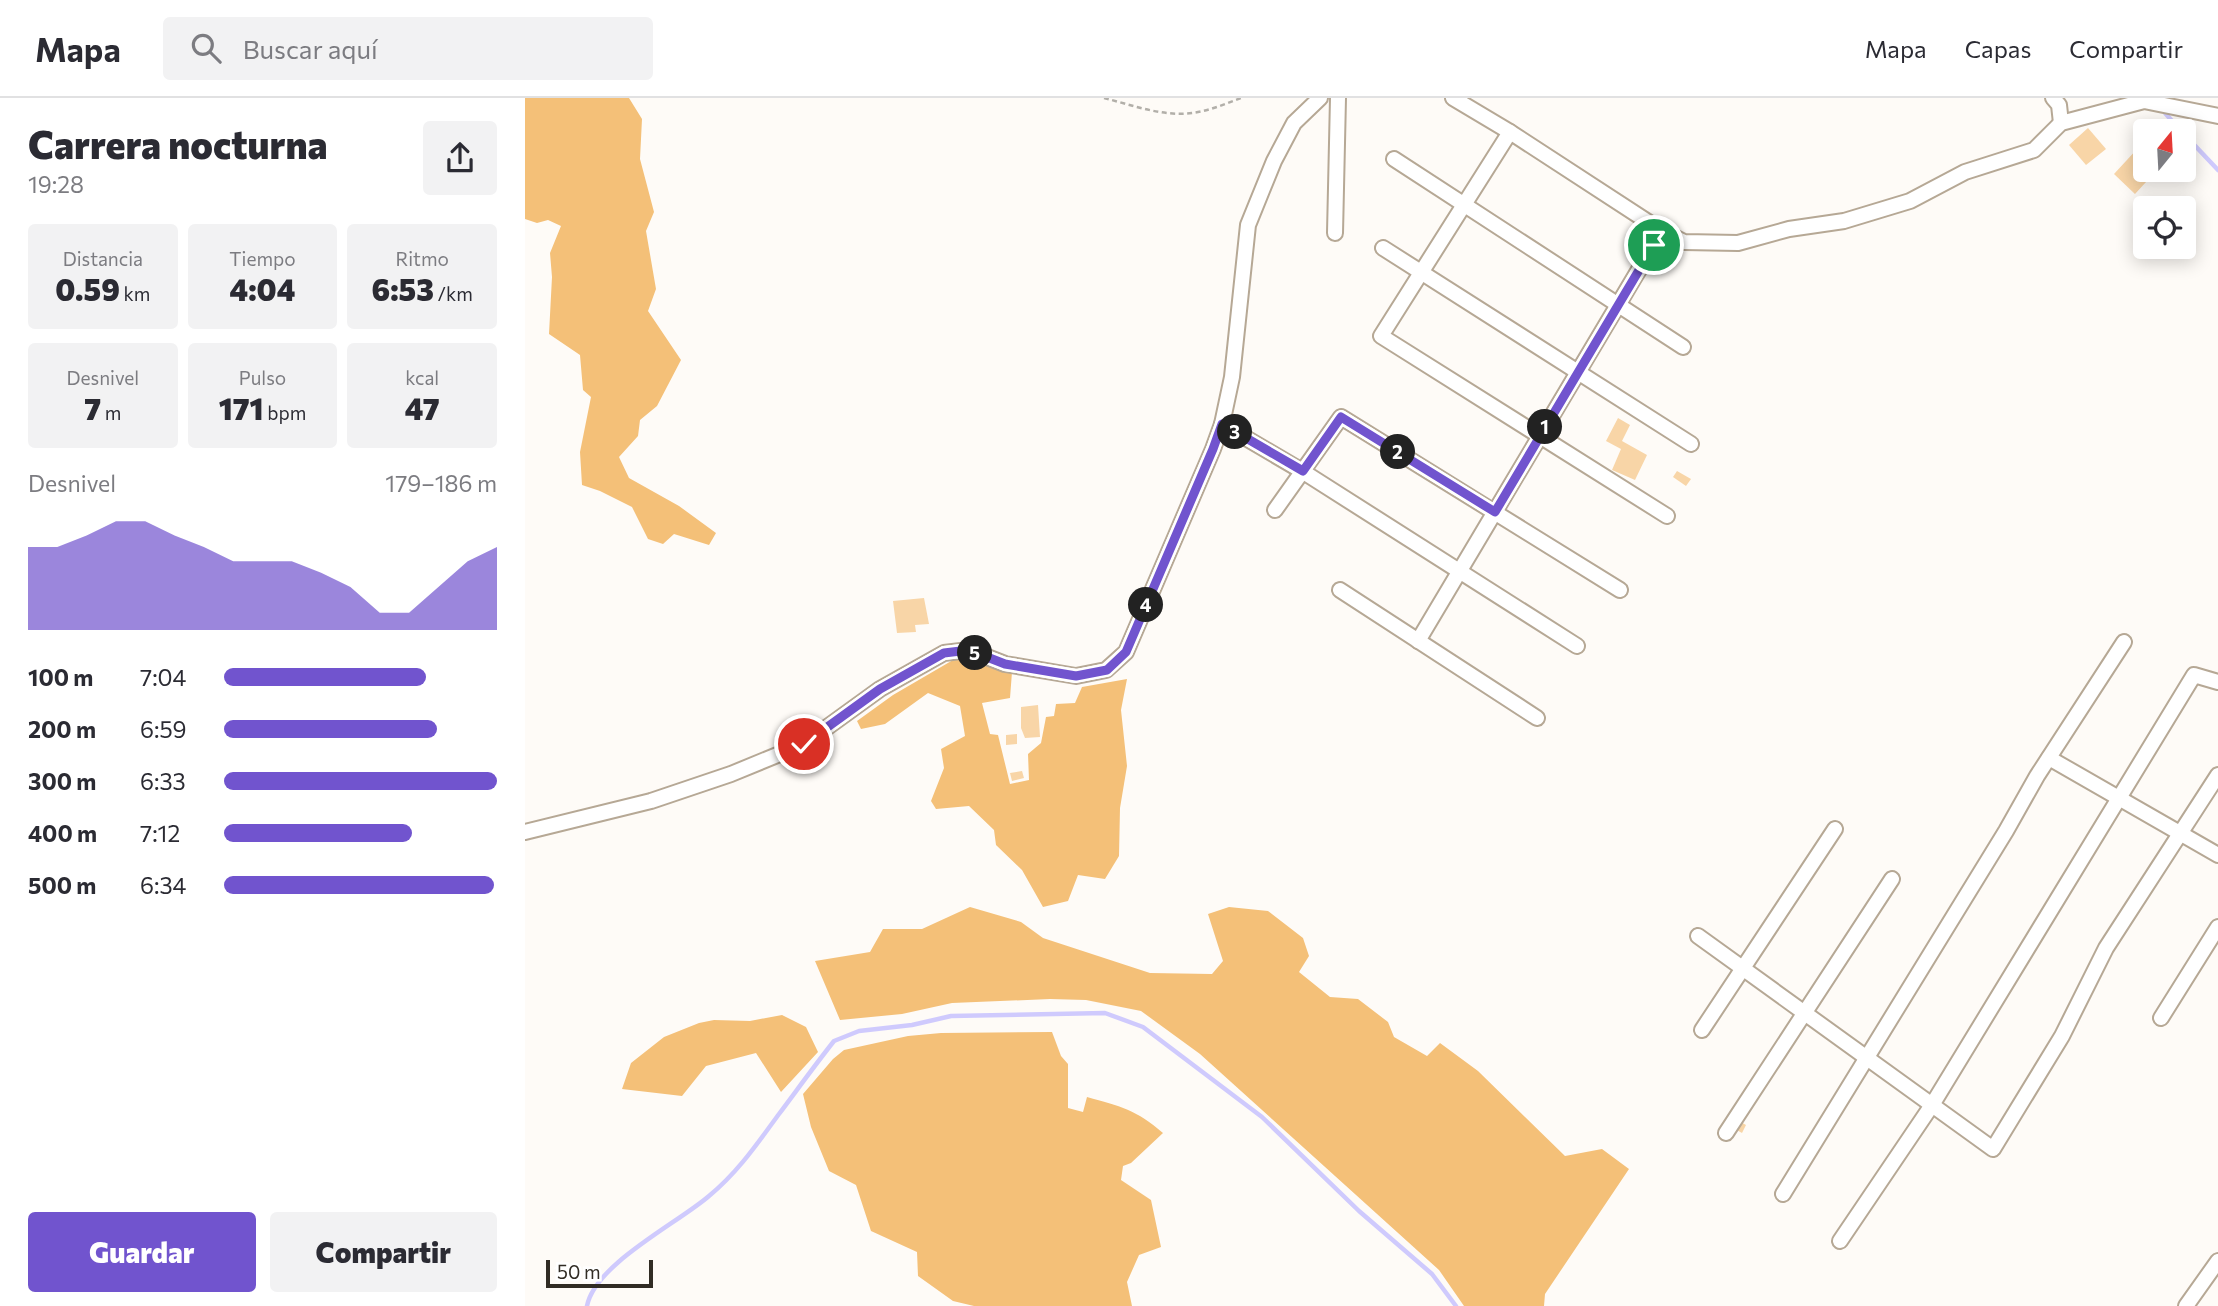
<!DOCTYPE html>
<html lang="es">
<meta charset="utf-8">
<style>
body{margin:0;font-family:Commissioner,sans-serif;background:#f2f2f3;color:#2b2b33;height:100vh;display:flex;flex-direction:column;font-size:26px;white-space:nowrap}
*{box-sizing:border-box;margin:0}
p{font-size:23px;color:#7c7c81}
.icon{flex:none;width:38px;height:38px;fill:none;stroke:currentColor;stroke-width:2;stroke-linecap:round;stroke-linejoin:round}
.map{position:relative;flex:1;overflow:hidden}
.sheet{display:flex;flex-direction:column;background:#fff;width:525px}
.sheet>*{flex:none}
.needle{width:46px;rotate:18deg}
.tools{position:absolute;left:1608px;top:21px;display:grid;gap:14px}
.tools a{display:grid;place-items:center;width:63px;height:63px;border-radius:7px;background:#fff;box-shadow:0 4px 18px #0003;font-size:35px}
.scale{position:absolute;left:21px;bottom:18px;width:107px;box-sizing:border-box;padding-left:7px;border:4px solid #312c24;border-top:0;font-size:19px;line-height:24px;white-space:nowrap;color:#312c24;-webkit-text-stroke:5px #fff;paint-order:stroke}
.pin{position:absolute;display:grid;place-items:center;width:60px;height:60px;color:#fff;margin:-30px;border:4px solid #fff;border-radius:50%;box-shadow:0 2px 7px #0007}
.km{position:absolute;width:35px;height:35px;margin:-18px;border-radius:50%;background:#222;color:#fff;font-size:19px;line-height:35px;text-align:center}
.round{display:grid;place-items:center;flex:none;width:74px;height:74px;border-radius:7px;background:#f2f2f3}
.headline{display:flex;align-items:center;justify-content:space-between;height:119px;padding:0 28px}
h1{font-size:38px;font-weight:800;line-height:52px}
.metrics{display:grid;grid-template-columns:repeat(3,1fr);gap:10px;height:119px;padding:7px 28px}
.metrics div{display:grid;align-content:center;border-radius:7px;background:#f2f2f3;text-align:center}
.metrics b{font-size:30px;font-weight:800}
.metrics small{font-size:19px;font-weight:400}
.metrics p{font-size:19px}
.chart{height:196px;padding:14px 28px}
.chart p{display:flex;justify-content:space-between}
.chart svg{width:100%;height:126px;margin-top:7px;fill:#7154ce;opacity:.7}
.action{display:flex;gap:14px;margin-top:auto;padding:14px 28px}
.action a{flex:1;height:80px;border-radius:7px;background:#7154ce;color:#fff;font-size:28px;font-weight:800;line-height:80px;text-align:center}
.action a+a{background:#f2f2f3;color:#2b2b33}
ul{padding:0 28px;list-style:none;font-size:23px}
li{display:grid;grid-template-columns:112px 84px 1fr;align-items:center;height:52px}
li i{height:18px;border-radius:9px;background:#7154ce}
header{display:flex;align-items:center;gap:42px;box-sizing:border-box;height:98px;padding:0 35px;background:#fff;border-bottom:2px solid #e1e1e2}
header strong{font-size:33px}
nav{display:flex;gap:38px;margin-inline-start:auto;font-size:24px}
.search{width:490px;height:63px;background:#f2f2f3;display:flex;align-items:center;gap:18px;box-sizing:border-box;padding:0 24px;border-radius:7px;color:#7c7c81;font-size:26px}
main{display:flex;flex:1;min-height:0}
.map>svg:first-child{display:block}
</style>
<header>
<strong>Mapa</strong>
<div class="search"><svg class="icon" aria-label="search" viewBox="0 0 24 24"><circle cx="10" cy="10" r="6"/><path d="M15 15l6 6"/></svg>Buscar aquí</div>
<nav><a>Mapa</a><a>Capas</a><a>Compartir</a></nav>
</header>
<main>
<section class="sheet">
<div class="headline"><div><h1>Carrera nocturna</h1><p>19:28</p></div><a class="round"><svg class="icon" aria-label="share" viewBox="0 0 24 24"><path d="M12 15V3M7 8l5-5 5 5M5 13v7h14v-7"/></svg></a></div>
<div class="metrics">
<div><p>Distancia</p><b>0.59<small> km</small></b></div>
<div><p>Tiempo</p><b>4:04</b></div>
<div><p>Ritmo</p><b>6:53<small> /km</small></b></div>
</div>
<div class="metrics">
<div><p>Desnivel</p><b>7<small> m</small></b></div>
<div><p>Pulso</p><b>171<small> bpm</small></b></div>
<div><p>kcal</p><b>47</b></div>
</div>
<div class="chart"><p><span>Desnivel</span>179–186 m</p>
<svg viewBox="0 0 160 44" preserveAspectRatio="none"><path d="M0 44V15L10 15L20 11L30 6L40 6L50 11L60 15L70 20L80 20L90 20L100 24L110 29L120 38L130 38L140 29L150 20L160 15V44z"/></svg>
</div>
<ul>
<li><b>100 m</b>7:04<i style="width:74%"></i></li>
<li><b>200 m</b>6:59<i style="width:78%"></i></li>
<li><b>300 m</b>6:33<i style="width:100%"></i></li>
<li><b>400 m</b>7:12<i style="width:69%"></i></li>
<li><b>500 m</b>6:34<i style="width:99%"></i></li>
</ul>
<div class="action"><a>Guardar</a><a>Compartir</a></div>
</section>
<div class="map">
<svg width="1693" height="1208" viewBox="0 0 1693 1208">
<rect width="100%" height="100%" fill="#fefbf7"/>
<g fill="#f4c078">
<polygon points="0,0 104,0 117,21 115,61 129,114 121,133 131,191 123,213 156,262 132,308 115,322 113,338 94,359 104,380 154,408 191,435 184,447 149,436 138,446 123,441 107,409 75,393 57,387 55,354 66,299 58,292 55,257 24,236 27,179 25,155 36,128 23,122 12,125 0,121"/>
<polygon points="453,560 487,574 485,600 457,605 465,636 473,637 485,686 504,682 503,656 516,645 521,619 529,618 531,606 550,605 557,589 602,581 596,612 602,668 595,710 594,758 580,781 553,777 543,803 518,809 497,772 471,747 469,732 444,708 411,711 406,703 419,670 416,651 440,638 435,608 403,595 360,626 336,631 332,623 368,597 428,562"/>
<polygon points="445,809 496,824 518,840 625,875 687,876 698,863 683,816 704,809 743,813 778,840 784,858 774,874 805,899 833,901 863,924 869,939 902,958 915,945 953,973 1040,1058 1077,1051 1104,1071 1020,1196 1019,1208 939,1208 914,1172 675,956 616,913 561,902 525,901 427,905 377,916 315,922 290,863 345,854 358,831 397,831"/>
<polygon points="257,917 281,929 293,954 256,994 231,955 181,968 157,998 97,991 106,965 139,939 174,925 189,922 225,923"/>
<path d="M527,934L536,958L543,966V1010L558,1014L562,999C595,1008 612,1012 638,1035L606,1065L598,1068L596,1082L626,1102L636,1149L614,1157L602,1184L607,1208H449L428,1203L393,1178L392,1154L346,1133L331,1087L304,1073L286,1029L278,996L308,961L319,952L383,938L416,935Z"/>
</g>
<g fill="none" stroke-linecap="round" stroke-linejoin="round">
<g stroke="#cfcafd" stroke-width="4.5">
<polyline points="1640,15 1656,33"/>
<polyline points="1659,36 1693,72"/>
<path d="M62,1208C70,1166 153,1125 184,1098C213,1074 232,1046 254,1016C272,992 290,967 309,943L334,933L387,927L426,918L580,915L618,929L737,1019L834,1113L907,1176L931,1208"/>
</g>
</g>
<g fill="#f8d5a7">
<polygon points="1626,23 1632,33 1619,33 1616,28"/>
<polygon points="1563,30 1581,51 1561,67 1544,47"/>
<polygon points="1613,50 1620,57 1620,72 1632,72 1610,96 1589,76"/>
<polygon points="1093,320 1105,327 1097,343 1122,357 1110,382 1087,372 1096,351 1081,343"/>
<polygon points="1152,373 1166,381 1161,388 1148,379"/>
<polygon points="399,500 404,526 390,527 391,534 372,535 368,503"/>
<polygon points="513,607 515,639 500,640 496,630 496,609"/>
<polygon points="492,636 492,646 481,647 481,637"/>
<polygon points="497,673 499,680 487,683 485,675"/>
<polygon points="1214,1023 1221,1027 1217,1035 1210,1031"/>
</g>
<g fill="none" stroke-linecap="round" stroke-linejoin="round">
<defs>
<g id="street">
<polyline points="928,0 985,34 1137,133 1159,144 1213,145 1264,131 1319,123 1385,103 1440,74 1509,52 1536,25 1619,3 1693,18"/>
<polyline points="1528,0 1534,7 1536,25"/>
<polyline points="985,34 856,238 1142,418"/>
<polyline points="869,61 1158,249"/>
<polyline points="810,135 813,0"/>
<polyline points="858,150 1166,346"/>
<polyline points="697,326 777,373 1052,548"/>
<polyline points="750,412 816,319 1095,492"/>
<polyline points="815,492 1012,620"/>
<polyline points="893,543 1137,133"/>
<polyline points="1524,660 1693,757"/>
<polyline points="0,734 126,703 206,676 279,646 355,591 419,555 444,552 480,566 551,578 581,572 601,554 688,351 697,326 707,279 723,127 749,63 769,25 795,0"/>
<polyline points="1173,838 1468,1051 1537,938 1581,850 1693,677"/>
<polyline points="1636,920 1693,829"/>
<polyline points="1177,932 1310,731"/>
<polyline points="1201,1035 1367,781"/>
<polyline points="1258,1096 1481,733 1512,678 1599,544"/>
<polyline points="1315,1143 1407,1007 1669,577 1693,584"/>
<polyline points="1661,1208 1693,1163"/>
</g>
</defs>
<use href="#street" stroke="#b6a895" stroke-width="18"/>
<path stroke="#b2afa9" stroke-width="2.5" stroke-dasharray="5 3.5" stroke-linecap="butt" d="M579,0C607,7 638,19 667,15C684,13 700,6 716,0"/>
<use href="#street" stroke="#fff" stroke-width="14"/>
</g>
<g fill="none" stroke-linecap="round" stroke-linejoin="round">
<defs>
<polyline id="route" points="279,646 355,591 419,555 444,552 480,566 551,578 582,572 601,554 688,351 697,326 778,373 816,319 970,414 1129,147"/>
</defs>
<use href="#route" stroke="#fff" stroke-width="14"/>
<use href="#route" stroke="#7154ce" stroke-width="9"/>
</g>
</svg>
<div class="tools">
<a><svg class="needle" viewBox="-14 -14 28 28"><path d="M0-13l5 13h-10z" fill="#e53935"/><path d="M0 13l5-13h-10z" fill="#7c7c81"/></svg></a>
<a><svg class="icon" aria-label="locate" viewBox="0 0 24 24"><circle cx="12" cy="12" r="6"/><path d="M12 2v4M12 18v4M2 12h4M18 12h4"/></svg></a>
</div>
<div class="scale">50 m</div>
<div class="pin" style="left:1129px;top:147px;background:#1e9e55"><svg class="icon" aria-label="arrive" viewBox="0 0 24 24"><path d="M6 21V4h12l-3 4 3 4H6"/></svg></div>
<div class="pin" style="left:279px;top:646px;background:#d93025"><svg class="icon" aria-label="check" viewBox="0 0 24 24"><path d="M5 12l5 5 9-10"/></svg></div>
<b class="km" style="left:1020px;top:329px">1</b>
<b class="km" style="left:873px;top:354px">2</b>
<b class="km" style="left:710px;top:334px">3</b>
<b class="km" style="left:621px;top:507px">4</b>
<b class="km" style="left:450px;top:555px">5</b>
</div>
</main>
